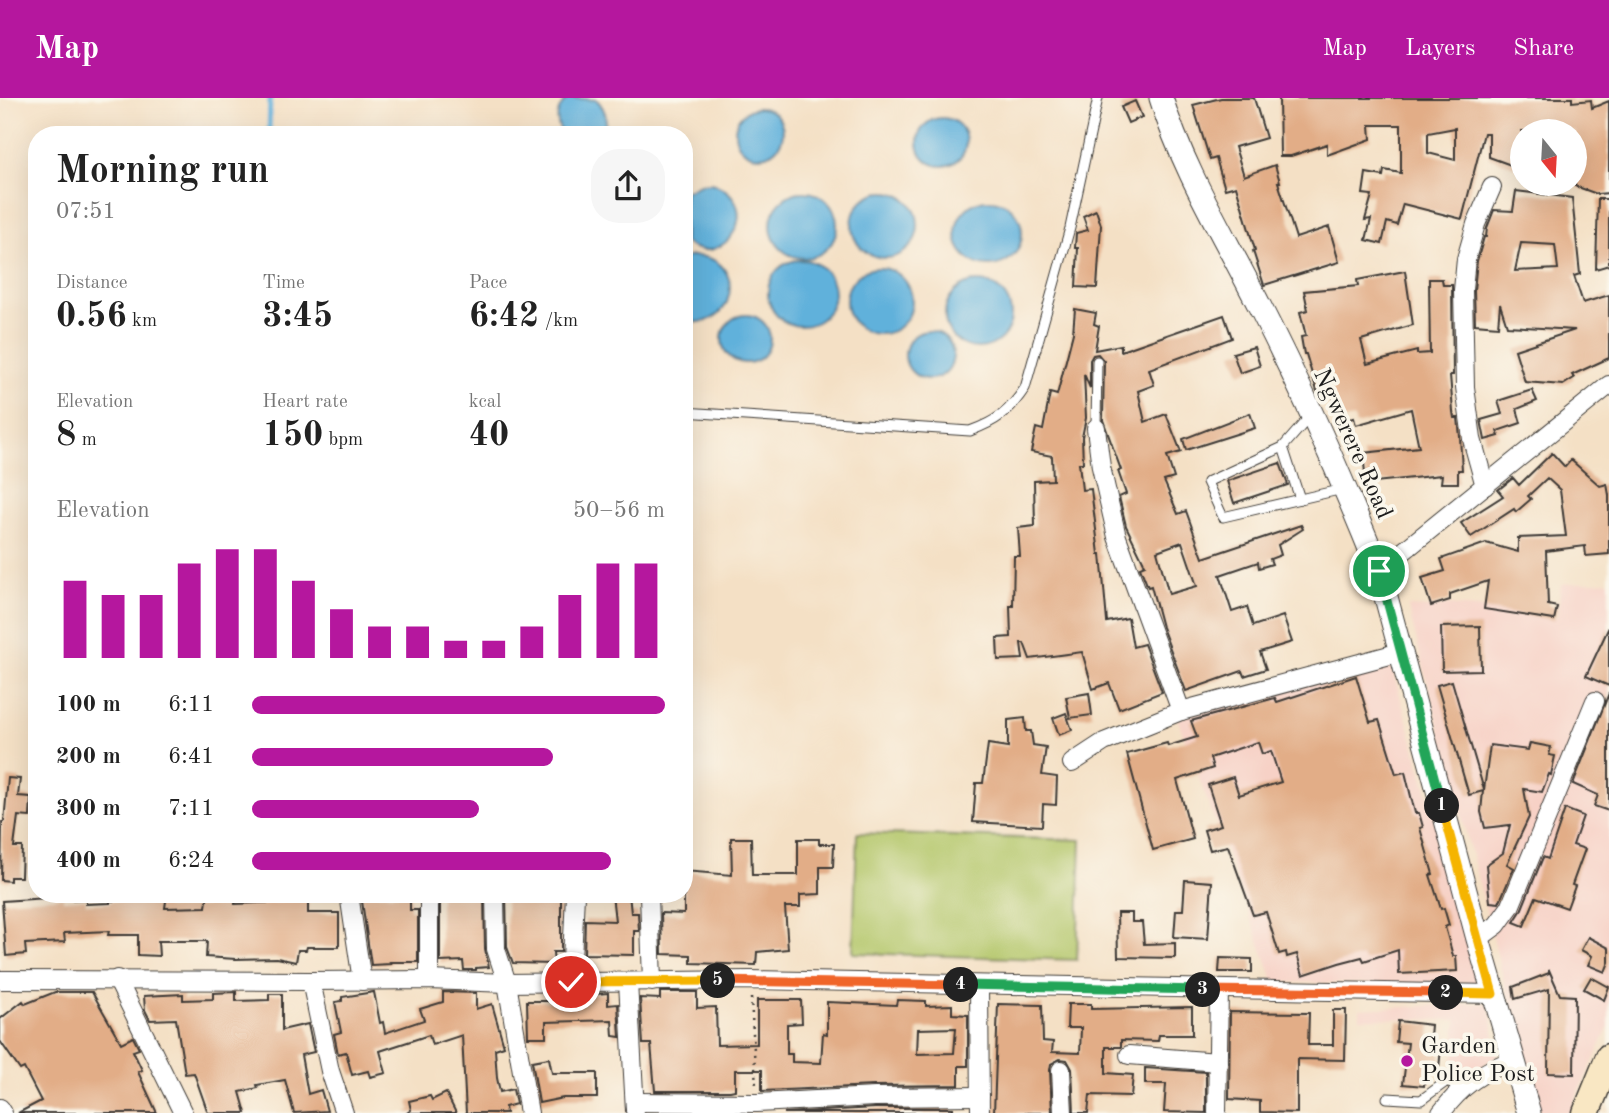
<!DOCTYPE html>
<meta charset="utf-8">
<style>
body{margin:0;font-family:"Old Standard TT",serif;background:#f6f6f6;color:#222;height:100vh;display:flex;flex-direction:column;font-size:26px;white-space:nowrap}
*{box-sizing:border-box;margin:0}
p{font-size:23px;color:#767676}
.icon{flex:none;width:38px;height:38px;fill:none;stroke:currentColor;stroke-width:2;stroke-linecap:round;stroke-linejoin:round}
.map{position:relative;flex:1;overflow:hidden}
.details{position:absolute;left:28px;top:28px;width:665px;height:777px;display:flex;flex-direction:column;background:#fff;border-radius:28px;box-shadow:0 7px 28px #0002}
.details>*{flex:none}
.needle{width:46px;rotate:162deg}
.fabs{position:absolute;left:1510px;top:21px;display:grid;gap:14px}
.fabs a{display:grid;place-items:center;width:77px;height:77px;border-radius:50%;background:#fff;box-shadow:0 7px 28px #0002;font-size:35px}
.pin{position:absolute;display:grid;place-items:center;width:60px;height:60px;color:#fff;margin:-30px;border:4px solid #fff;border-radius:50%;box-shadow:0 2px 7px #0007}
.km{position:absolute;width:35px;height:35px;margin:-18px;border-radius:50%;background:#222;color:#fff;font-size:19px;line-height:35px;text-align:center}
.round{display:grid;place-items:center;flex:none;width:74px;height:74px;border-radius:28px;background:#f6f6f6}
.head{display:flex;align-items:center;justify-content:space-between;height:119px;padding:0 28px}
h1{font-size:38px;font-weight:600;line-height:52px}
.stats{display:grid;grid-template-columns:repeat(3,1fr);gap:10px;height:119px;padding:7px 28px}
.stats div{display:grid;align-content:center}
.stats b{font-size:35px;font-weight:600}
.stats small{font-size:19px;font-weight:400}
.stats p{font-size:19px}
.chart{height:196px;padding:14px 28px}
.chart p{display:flex;justify-content:space-between}
.chart svg{width:100%;height:126px;margin-top:7px;stroke:#b5179e;stroke-width:6}
ul{padding:0 28px;list-style:none;font-size:23px}
li{display:grid;grid-template-columns:112px 84px 1fr;align-items:center;height:52px}
li i{height:18px;border-radius:9px;background:#b5179e}
header{display:flex;align-items:center;gap:42px;box-sizing:border-box;height:98px;padding:0 35px;background:#b5179e;color:#fff}
header strong{font-size:33px}
nav{display:flex;gap:38px;margin-inline-start:auto;font-size:24px}
.map>svg:first-child{display:block}
</style>
<header>
<strong>Map</strong>
<nav><a>Map</a><a>Layers</a><a>Share</a></nav>
</header>
<div class="map">
<svg width="1609" height="1015" viewBox="0 0 1609 1015">
<rect width="100%" height="100%" fill="#fbf7ec"/>
<filter id="ink" filterUnits="userSpaceOnUse"><feTurbulence type="fractalNoise" baseFrequency=".0143" numOctaves="2"/><feDisplacementMap in="SourceGraphic" scale="14" xChannelSelector="R" yChannelSelector="G"/><feConvolveMatrix kernelMatrix="1 2 1 2 8 2 1 2 1" color-interpolation-filters="sRGB"/></filter>
<filter id="wash" filterUnits="userSpaceOnUse"><feTurbulence type="fractalNoise" baseFrequency=".00686" numOctaves="4" result="noise"/><feDisplacementMap in="SourceGraphic" scale="28" xChannelSelector="R" yChannelSelector="G"/><feGaussianBlur stdDeviation="1.57" result="paint"/><feColorMatrix in="noise" values="0 0 0 0 0 0 0 0 0 0 0 0 0 0 0 0 0 1.4 0 .05"/><feComposite in="paint" operator="in"/></filter>
<g filter="url(#wash)">
<rect width="100%" height="100%" fill="#f4e0c5"/>
<g fill="#f7d1c6">
<polygon points="1609,483 1609,929 1569,1015 1540,1015 1509,902 1408,509 1428,510 1449,507 1557,519 1561,486"/>
<polygon points="1390,563 1483,888 1274,884 1177,620"/>
<polygon points="1489,905 1498,958 1463,980 1452,973 1457,922 1360,920 1360,911"/>
</g>
<polygon fill="#b3c669" stroke="#687142" stroke-width="2" points="857,735 1081,742 1077,862 853,855"/>
<g fill="#61b1db" stroke="#3e667c" stroke-width="2">
<path d="M569,0L597,2C607,13 609,25 600,37H563C554,23 556,10 569,0Z"/>
<circle cx="759" cy="34" r="24"/>
<circle cx="942" cy="44" r="24"/>
<path d="M711,85C769,104 724,176 684,144V94L700,86Z"/>
<circle cx="804" cy="127" r="33"/>
<circle cx="885" cy="127" r="33"/>
<circle cx="989" cy="135" r="33"/>
<path d="M692,158C753,157 733,240 684,221V160Z"/>
<circle cx="801" cy="195" r="33"/>
<circle cx="879" cy="203" r="33"/>
<circle cx="978" cy="217" r="33"/>
<circle cx="746" cy="241" r="24"/>
<circle cx="929" cy="257" r="24"/>
</g>
<g fill="none" stroke-linecap="round" stroke-linejoin="round">
<polyline stroke="#61b1db" stroke-width="5" points="269,37 270,0"/>
</g>
<g id="blocks">
<g fill="#e2ad87" fill-rule="evenodd">
<polygon points="1221,0 1254,0 1266,40 1235,49 1244,78 1275,67 1280,84 1278,84 1296,140 1329,129 1339,164 1264,187 1253,153 1255,152 1236,88 1225,91 1216,60 1210,62 1193,7"/>
<path d="M1279,0H1572V4L1591,2L1592,10L1609,3V95L1597,96L1575,88V33H1522V71L1489,59V35H1484L1462,121L1403,106L1397,127L1387,124L1382,146L1366,142L1371,121L1365,122L1372,97L1363,96L1366,75L1383,78L1384,72L1401,75V27H1370L1371,41L1327,57V46L1291,58H1280ZM1455,30V62L1428,55V35Z"/>
<polygon points="1135,3 1142,19 1128,25 1121,9"/>
<path d="M1516,93L1572,100L1580,176L1574,178L1583,205L1609,197V260L1572,277L1574,280L1563,287L1525,284L1515,252L1575,232L1507,228L1500,206L1498,228L1475,226L1474,192L1477,163L1484,139H1486L1487,130L1494,112L1513,113ZM1521,145L1555,147L1558,171L1515,173Z"/>
<polygon points="1598,101 1609,101 1609,167 1596,171"/>
<polygon points="1096,112 1101,127 1097,190 1076,189 1078,150 1075,150 1076,135 1088,132 1083,118"/>
<polygon points="1405,173 1413,227 1361,242 1367,266 1417,253 1417,256 1430,255 1429,181 1442,181 1443,187 1452,187 1453,277 1450,277 1453,314 1454,320 1458,320 1460,339 1462,372 1458,372 1458,385 1441,385 1442,377 1366,385 1363,355 1419,349 1411,311 1356,327 1354,320 1339,323 1331,289 1317,293 1306,256 1304,256 1301,239 1306,238 1300,214 1308,212 1304,193 1358,188 1357,182"/>
<path d="M1075,211L1096,215L1094,226L1099,228L1095,252L1121,247V253L1224,217L1232,240L1149,271L1154,287L1138,293L1145,324L1166,316L1181,354L1167,358L1174,380L1164,383L1178,416L1186,413L1203,460L1301,427L1303,431L1278,447L1281,457L1270,461L1272,466L1259,470L1258,464L1220,477L1232,514L1247,509L1253,528L1283,518L1292,544L1260,554L1266,571L1244,578L1242,573L1186,593L1162,529L1151,488L1148,489L1140,469L1145,467L1126,428L1119,399L1126,396L1118,373L1121,372L1103,322L1104,263L1098,256L1093,257L1090,262V290L1084,276L1086,320L1082,339L1083,365H1079L1082,392L1091,391L1099,456H1101L1107,524L1128,520L1133,549L1144,546L1162,594L1119,611L1109,585L1093,591L1082,554L1030,561L1024,545H1021L1023,561L998,562L997,540L1011,539L1010,508H1013L1014,458H1020L1018,430L1035,428L1034,383L1053,382L1052,358L1031,354L1036,330L1043,332L1050,295L1057,297L1073,235ZM1182,444L1197,488L1169,496L1157,453Z"/>
<polygon points="1254,249 1260,268 1240,275 1233,255"/>
<polygon points="1532,292 1537,303 1517,311 1521,325 1497,333 1499,338 1485,342 1481,322 1502,316 1498,303"/>
<polygon points="1250,315 1255,330 1186,352 1183,341"/>
<polygon points="1552,355 1565,369 1571,362 1600,388 1607,386 1609,397 1609,456 1586,458 1585,448 1546,453 1548,507 1557,509 1554,522 1484,511 1488,483 1450,496 1450,502 1431,508 1422,480 1445,473 1441,461 1486,445 1518,454 1518,440 1566,438 1560,392 1547,380 1528,398 1531,401 1516,414 1514,411 1471,439 1461,425 1503,398 1498,392 1513,380 1519,387"/>
<polygon points="1280,365 1288,387 1234,405 1227,383"/>
<polygon points="1480,528 1481,572 1442,573 1441,529"/>
<polygon points="1609,529 1609,588 1586,578"/>
<polygon points="1356,578 1370,624 1379,622 1396,676 1405,674 1415,715 1419,715 1423,729 1420,730 1433,776 1430,777 1441,811 1444,810 1449,827 1445,829 1453,858 1456,858 1457,873 1399,876 1398,852 1364,863 1362,859 1339,865 1303,877 1297,856 1287,859 1286,854 1279,856 1266,814 1253,817 1228,748 1210,752 1204,732 1221,727 1208,687 1233,679 1239,697 1281,684 1271,653 1262,656 1258,644 1210,660 1213,670 1177,682 1193,741 1153,752 1127,656 1167,645 1168,648 1197,639 1191,623 1275,600 1277,604"/>
<polygon points="1452,583 1484,692 1490,647 1528,652 1530,645 1551,649 1549,657 1555,658 1551,677 1549,676 1542,694 1524,691 1529,719 1507,766 1514,770 1499,805 1490,804 1486,767 1503,755 1510,727 1485,730 1481,714 1483,693 1469,697 1437,587"/>
<polygon points="1089,595 1092,617 1070,620 1066,599"/>
<polygon points="1609,595 1609,713 1594,708 1598,697 1573,686"/>
<polygon points="1066,615 1072,632 1059,637 1053,620"/>
<polygon points="1025,620 1026,633 1031,633 1033,647 1046,649 1042,677 1057,679 1056,707 1043,706 1042,728 973,724 976,685 983,685 988,646 1008,649 1008,622"/>
<polygon points="8,680 20,681 18,698 31,699 30,719 18,718 14,749 22,749 21,779 10,779 10,783 1,782 2,724 4,724"/>
<polygon points="1565,711 1583,718 1573,747 1585,751 1572,787 1575,788 1567,810 1536,799 1524,828 1514,824 1521,813 1543,759 1548,761"/>
<polygon points="731,740 751,740 752,777 798,777 798,741 819,741 819,746 834,746 833,769 820,769 820,796 800,797 800,809 785,809 788,851 757,854 756,867 691,865 691,857 662,856 661,815 684,816 684,773 732,777"/>
<polygon points="1185,782 1212,784 1208,841 1174,839 1176,812 1183,812"/>
<polygon points="153,796 167,796 165,810 206,809 208,796 236,796 235,806 284,804 284,796 308,796 308,815 339,815 339,849 307,849 306,852 298,852 296,864 277,860 236,861 206,859 207,843 158,843 159,858 138,857 138,837 108,837 109,833 64,835 65,844 25,846 26,856 6,858 2,803 63,799 63,802 86,801 86,806 110,805 110,803 138,803 139,799 153,799"/>
<polygon points="361,796 410,796 410,812 418,812 418,864 390,864 391,866 371,867"/>
<polygon points="440,796 484,796 485,851 489,869 476,870 476,872 464,872 463,863 440,864"/>
<polygon points="506,796 557,796 557,801 561,801 561,854 553,854 554,866 513,865 507,849"/>
<polygon points="612,796 629,796 631,815 638,815 639,833 634,833 634,857 584,856 585,822 615,823"/>
<polygon points="1117,815 1132,815 1132,824 1142,824 1144,846 1175,845 1175,860 1118,859"/>
<polygon points="1588,839 1609,850 1609,864 1605,874 1588,867 1592,858 1581,852"/>
<polygon points="1220,860 1252,861 1252,874 1219,874"/>
<polygon points="1549,872 1560,897 1575,898 1574,976 1548,975 1549,891 1515,901 1513,889 1549,875"/>
<polygon points="1591,879 1609,889 1604,902 1584,891"/>
<polygon points="55,894 92,894 121,945 133,939 139,951 133,953 142,972 138,974 157,1015 18,1015 41,1003 24,970 20,972 0,943 0,921 23,903 25,906"/>
<polygon points="236,894 236,903 269,902 269,896 282,896 282,932 308,926 314,954 301,957 308,996 321,992 327,1013 294,1015 285,982 257,987 258,990 240,994 246,1015 208,1015 194,975 185,976 176,921 150,922 145,912 144,898 183,896 183,902 213,901 213,895"/>
<polygon points="374,894 380,925 383,924 385,935 424,922 420,911 443,904 443,894 476,895 476,911 492,906 504,948 495,951 497,980 500,994 513,991 516,1006 505,1009 506,1015 466,1015 462,937 432,947 429,937 380,953 386,975 370,979 368,973 352,977 346,954 338,956 334,936 341,934 335,904 342,903 342,899"/>
<path d="M660,894H697V910L716,909L717,947L757,946V902H801L802,925L787,926V956H792V964L821,965L823,935L827,936V904L896,907L897,902L926,903V908L952,907V916L968,917V968H959V987L874,988L762,993V972H735V992L730,993H655L651,946H643L640,900L660,901ZM956,930L954,955L917,956L918,931Z"/>
<polygon points="608,895 608,907 618,906 620,939 613,938 612,922 546,924 546,939 528,939 527,903 583,903 583,897"/>
<polygon points="998,906 1042,907 1043,943 1053,944 1052,954 1080,955 1081,930 1067,930 1068,906 1091,906 1091,911 1192,909 1192,937 1159,937 1158,943 1121,942 1121,949 1106,949 1106,975 1133,977 1131,998 1090,997 1088,1015 1074,1015 1072,971 1067,962 1060,961 1051,966 1050,972 1052,1015 994,1015"/>
<polygon points="1333,912 1346,912 1345,962 1297,961 1297,1015 1260,1014 1260,1003 1229,1001 1230,914 1309,915 1308,947 1333,947"/>
<polygon points="1398,923 1431,927 1429,949 1441,950 1439,970 1426,968 1424,988 1403,986 1408,945 1396,944"/>
<polygon points="549,960 552,975 597,975 597,1000 563,1000 539,1005 532,963"/>
<polygon points="1145,970 1206,974 1206,1015 1164,1014 1166,986 1145,986"/>
<polygon points="446,995 456,1015 407,1015 411,1012 409,1003 430,998 432,1002"/>
<polygon points="875,1010 953,1010 953,1015 784,1015"/>
</g>
</g>
</g>
<g filter="url(#ink)">
<use href="#blocks" fill-opacity="0" stroke="#3c3935" stroke-width="2"/>
<g fill="none" stroke-linecap="round" stroke-linejoin="round">
<defs>
<g id="service">
<path d="M684,314L970,333C997,323 1009,314 1025,290L1070,130L1098,0"/>
<polyline points="1311,317 1283,349 1207,384 1223,419 1343,391"/>
<polyline points="1096,330 1097,263"/>
<polyline points="1283,349 1300,401"/>
<polyline points="1387,1000 1421,1002 1447,983 1462,992"/>
</g>
<g id="minor">
<polyline points="1096,330 1101,369 1117,439 1181,613"/>
<polyline points="1485,388 1472,341 1465,289 1463,192 1466,161 1476,126 1492,89"/>
<polyline points="1379,473 1609,287"/>
<polyline points="1072,665 1104,644 1181,613 1401,554"/>
<polyline points="349,796 362,883"/>
<polyline points="495,796 496,851 507,885 529,1015"/>
<polyline points="649,796 652,884"/>
<polyline points="1478,841 1497,827 1510,809 1595,603"/>
<polyline points="117,881 183,1015"/>
<polyline points="0,882 311,883 429,882 507,885 750,882 1493,896"/>
<polyline points="429,882 429,796"/>
<polyline points="311,883 330,973 344,1015"/>
<polyline points="571,884 575,796"/>
<polyline points="628,884 635,1013"/>
<polyline points="979,888 980,1015"/>
<polyline points="1129,957 1218,964"/>
<polyline points="1061,972 1063,1015"/>
<polyline points="635,1004 757,1005 875,999 980,998"/>
<polyline points="0,1010 3,1015"/>
<polyline points="1217,1015 1219,892"/>
<path d="M1441,1015C1462,987 1481,974 1513,962"/>
</g>
<path id="tertiary" d="M1161,0C1183,72 1225,139 1259,207C1303,293 1343,383 1379,473L1478,841L1529,1015"/>
<polyline id="secondary" points="1586,1015 1609,959"/>
</defs>
<use href="#service" stroke="#3c3935" stroke-width="11"/>
<use href="#minor" stroke="#3c3935" stroke-width="20"/>
<use href="#tertiary" stroke="#3c3935" stroke-width="25"/>
<use href="#secondary" stroke="#3c3935" stroke-width="29"/>
<polyline stroke="#3c3935" stroke-width="2.5" stroke-dasharray="2 5" stroke-linecap="butt" points="751,900 756,988"/>
<use href="#service" stroke="#fff" stroke-width="9"/>
<use href="#minor" stroke="#fff" stroke-width="18"/>
<use href="#tertiary" stroke="#fff" stroke-width="23"/>
<use href="#secondary" stroke="#f9e7c3" stroke-width="26"/>
</g>
</g>
<g fill="none" stroke-linecap="round" stroke-linejoin="round" filter="url(#ink)">
<defs>
<polyline id="split-1" points="1379,473 1442,708"/>
<polyline id="split-2" points="1442,708 1493,896 1446,895"/>
<polyline id="split-3" points="1203,892 1446,895"/>
<polyline id="split-4" points="961,887 1203,892"/>
<polyline id="split-5" points="718,883 961,887"/>
<polyline id="split-6" points="571,884 718,883"/>
</defs>
<use href="#split-1" stroke="#fff" stroke-width="14"/>
<use href="#split-2" stroke="#fff" stroke-width="14"/>
<use href="#split-3" stroke="#fff" stroke-width="14"/>
<use href="#split-4" stroke="#fff" stroke-width="14"/>
<use href="#split-5" stroke="#fff" stroke-width="14"/>
<use href="#split-6" stroke="#fff" stroke-width="14"/>
<use href="#split-1" stroke="#22a559" stroke-width="9"/>
<use href="#split-2" stroke="#f5b400" stroke-width="9"/>
<use href="#split-3" stroke="#f0652b" stroke-width="9"/>
<use href="#split-4" stroke="#22a559" stroke-width="9"/>
<use href="#split-5" stroke="#f0652b" stroke-width="9"/>
<use href="#split-6" stroke="#f5b400" stroke-width="9"/>
</g>
<circle fill="#b5179e" stroke="#fbf7ec" stroke-width="2.5" cx="1407" cy="963" r="7"/>
<g text-anchor="middle" dominant-baseline="central" stroke-width="7" stroke-linejoin="round" paint-order="stroke">
<g font-size="24" fill="#1c1c1c" stroke="#fbf7ec">
<text transform="translate(1352 346) rotate(66)">Ngwerere Road</text>
</g>
<g font-size="24" fill="#1c1c1c" stroke="#fbf7ec" text-anchor="start">
<text x="1421" y="949">Garden<tspan x="1421" dy="28">Police Post</tspan></text>
</g>
</g>
</svg>
<div class="fabs">
<a><svg class="needle" viewBox="-14 -14 28 28"><path d="M0-13l5 13h-10z" fill="#e53935"/><path d="M0 13l5-13h-10z" fill="#767676"/></svg></a>
</div>
<div class="pin" style="left:1379px;top:473px;background:#1e9e55"><svg class="icon" aria-label="arrive" viewBox="0 0 24 24"><path d="M6 21V4h12l-3 4 3 4H6"/></svg></div>
<div class="pin" style="left:571px;top:884px;background:#d93025"><svg class="icon" aria-label="check" viewBox="0 0 24 24"><path d="M5 12l5 5 9-10"/></svg></div>
<b class="km" style="left:1442px;top:708px">1</b>
<b class="km" style="left:1446px;top:895px">2</b>
<b class="km" style="left:1203px;top:892px">3</b>
<b class="km" style="left:961px;top:887px">4</b>
<b class="km" style="left:718px;top:883px">5</b>
<section class="details">
<div class="head"><div><h1>Morning run</h1><p>07:51</p></div><a class="round"><svg class="icon" aria-label="share" viewBox="0 0 24 24"><path d="M12 15V3M7 8l5-5 5 5M5 13v7h14v-7"/></svg></a></div>
<div class="stats">
<div><p>Distance</p><b>0.56<small> km</small></b></div>
<div><p>Time</p><b>3:45</b></div>
<div><p>Pace</p><b>6:42<small> /km</small></b></div>
</div>
<div class="stats">
<div><p>Elevation</p><b>8<small> m</small></b></div>
<div><p>Heart rate</p><b>150<small> bpm</small></b></div>
<div><p>kcal</p><b>40</b></div>
</div>
<div class="chart"><p><span>Elevation</span>50–56 m</p>
<svg viewBox="0 0 160 44" preserveAspectRatio="none"><path d="M5 44V17M15 44V22M25 44V22M35 44V11M45 44V6M55 44V6M65 44V17M75 44V27M85 44V33M95 44V33M105 44V38M115 44V38M125 44V33M135 44V22M145 44V11M155 44V11"/></svg>
</div>
<ul>
<li><b>100 m</b>6:11<i style="width:100%"></i></li>
<li><b>200 m</b>6:41<i style="width:73%"></i></li>
<li><b>300 m</b>7:11<i style="width:55%"></i></li>
<li><b>400 m</b>6:24<i style="width:87%"></i></li>
</ul>
</section>
</div>
